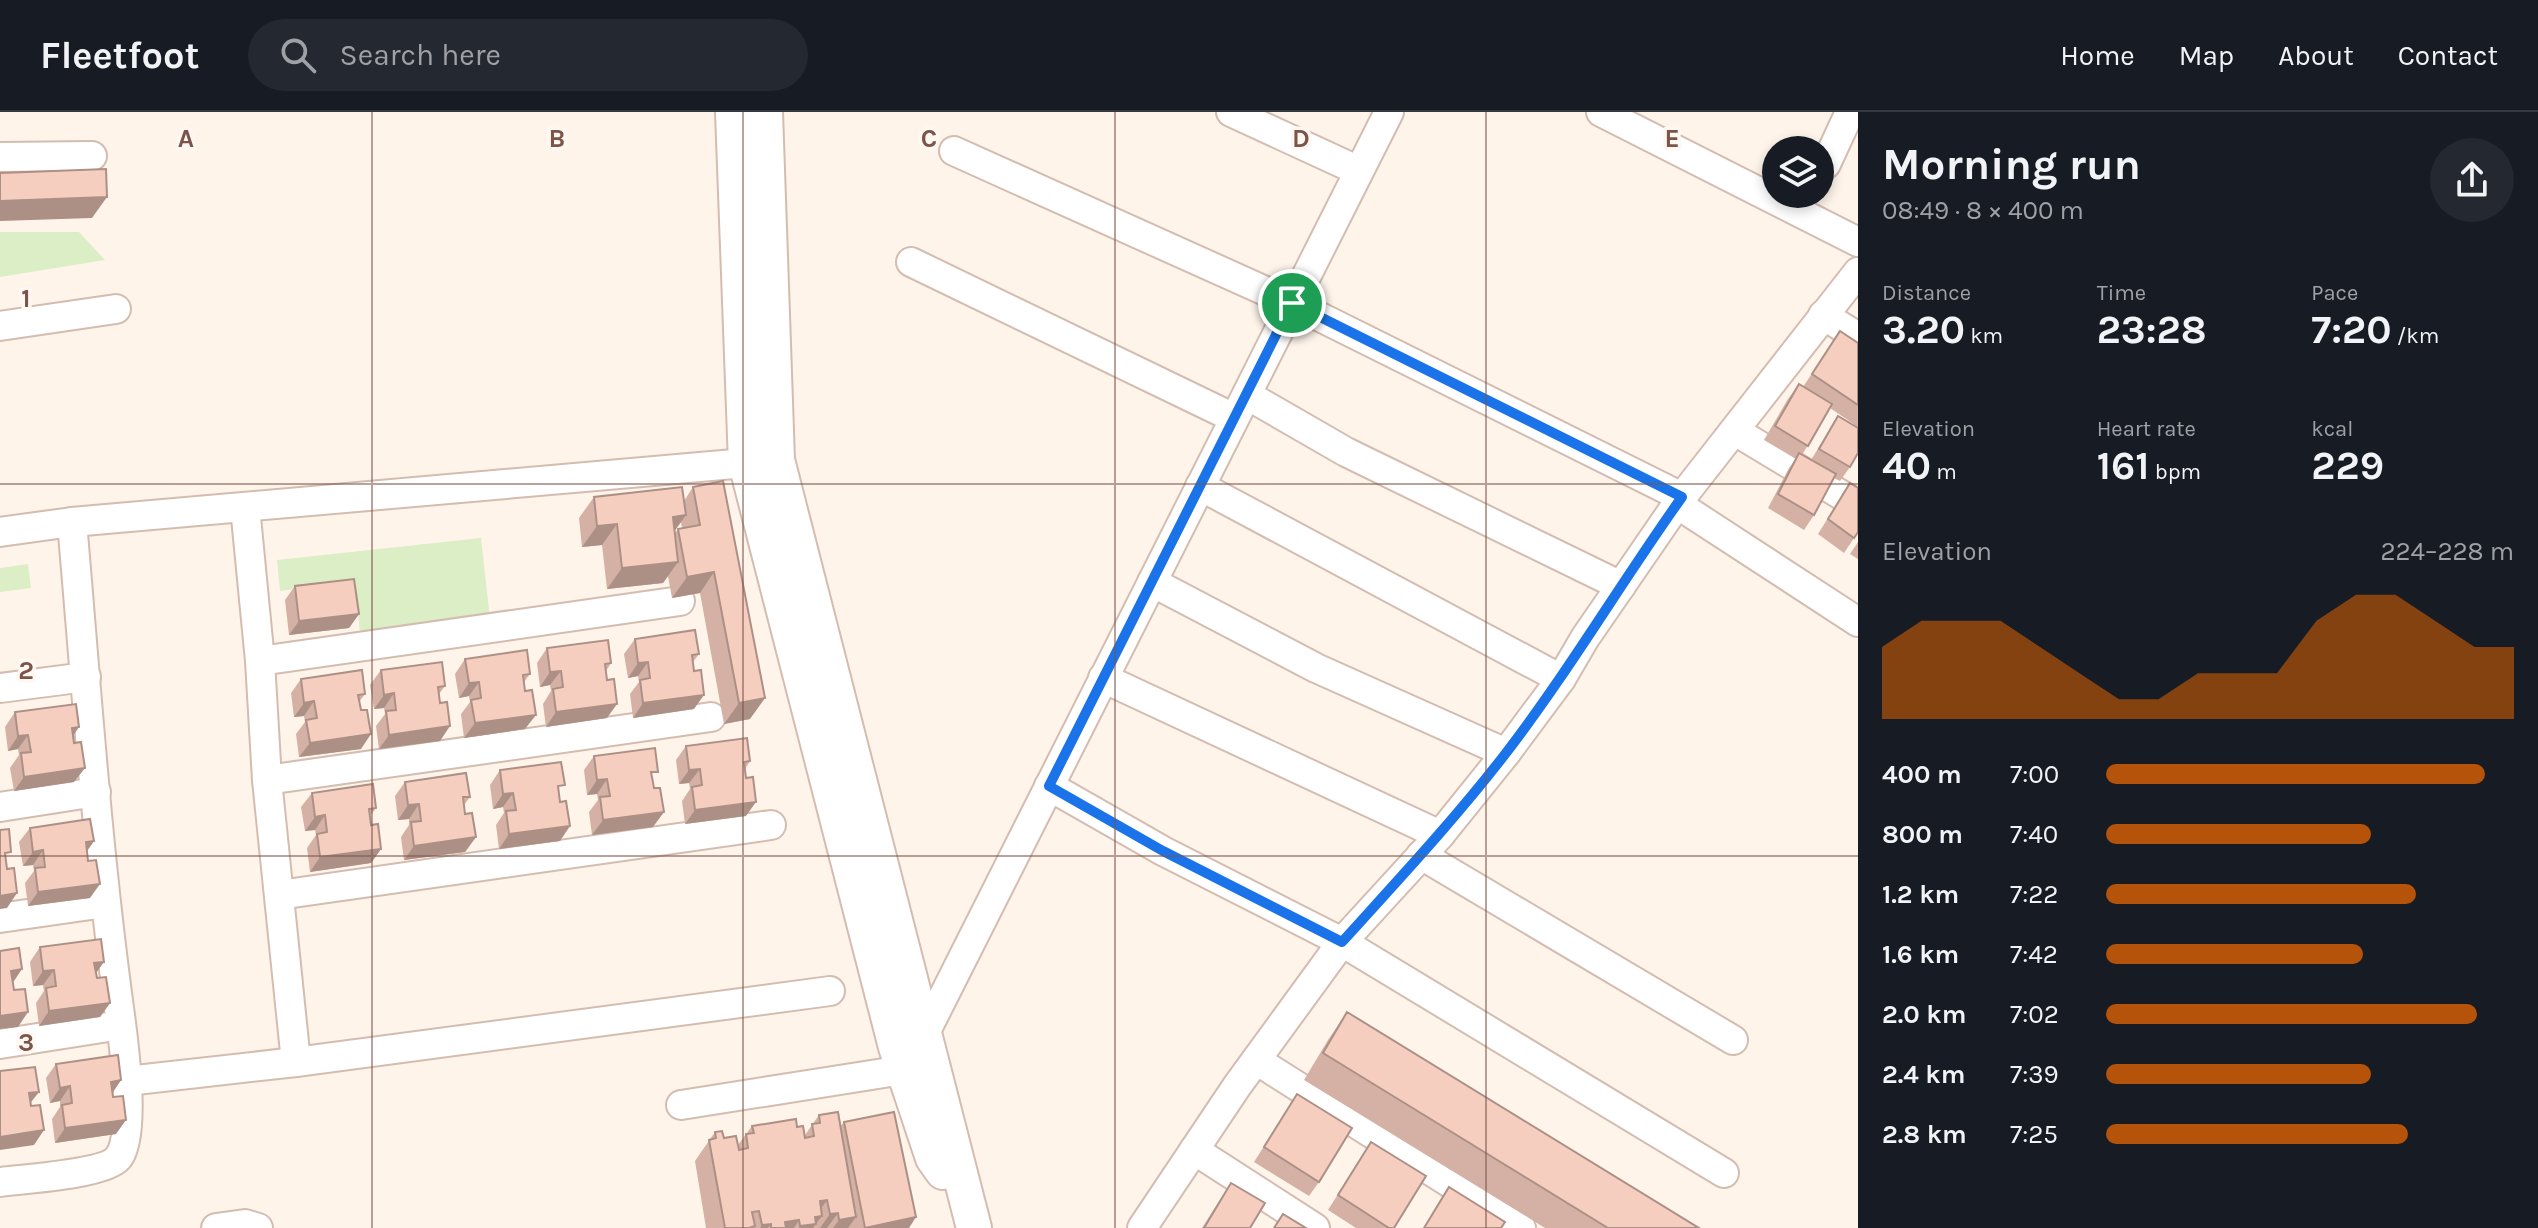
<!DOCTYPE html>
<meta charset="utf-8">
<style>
body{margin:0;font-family:Karla,sans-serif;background:#242831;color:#f1f3f6;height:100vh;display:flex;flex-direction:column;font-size:30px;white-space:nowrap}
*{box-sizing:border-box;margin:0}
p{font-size:26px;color:#9ea1a6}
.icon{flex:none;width:44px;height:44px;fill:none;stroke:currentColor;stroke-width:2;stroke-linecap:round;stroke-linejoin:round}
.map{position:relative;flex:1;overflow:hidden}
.drawer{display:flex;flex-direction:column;background:#171b24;width:680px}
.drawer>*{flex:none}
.buttons{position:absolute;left:1762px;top:24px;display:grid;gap:16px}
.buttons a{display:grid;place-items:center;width:72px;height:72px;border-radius:50%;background:#171b24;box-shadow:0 4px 12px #0003;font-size:40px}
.pin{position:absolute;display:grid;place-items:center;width:68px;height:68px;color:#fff;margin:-34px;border:4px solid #fff;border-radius:50%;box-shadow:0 2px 8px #0007}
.round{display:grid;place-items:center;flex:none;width:84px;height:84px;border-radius:42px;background:#242831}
.overview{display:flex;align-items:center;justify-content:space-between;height:136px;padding:0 24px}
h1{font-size:44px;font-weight:700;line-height:60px}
.metrics{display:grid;grid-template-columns:repeat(3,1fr);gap:12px;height:136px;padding:8px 24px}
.metrics div{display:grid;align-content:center}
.metrics b{font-size:40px;font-weight:700}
.metrics small{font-size:22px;font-weight:400}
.metrics p{font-size:22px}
.chart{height:224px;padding:16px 24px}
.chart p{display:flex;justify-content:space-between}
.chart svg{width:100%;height:144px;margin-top:8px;fill:#b45309;opacity:.7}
ul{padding:0 24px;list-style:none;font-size:26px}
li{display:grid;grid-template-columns:128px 96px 1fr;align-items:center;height:60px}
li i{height:20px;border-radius:10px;background:#b45309}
header{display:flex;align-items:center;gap:48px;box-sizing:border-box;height:112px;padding:0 40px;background:#171b24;border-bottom:2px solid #363941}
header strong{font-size:38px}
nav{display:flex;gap:44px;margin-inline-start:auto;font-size:28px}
.search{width:560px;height:72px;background:#242831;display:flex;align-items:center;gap:20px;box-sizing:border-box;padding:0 28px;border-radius:44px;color:#9ea1a6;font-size:30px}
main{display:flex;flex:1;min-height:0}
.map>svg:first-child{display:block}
</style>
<header>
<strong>Fleetfoot</strong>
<div class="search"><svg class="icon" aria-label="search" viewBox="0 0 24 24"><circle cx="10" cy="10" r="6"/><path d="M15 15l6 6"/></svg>Search here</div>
<nav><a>Home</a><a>Map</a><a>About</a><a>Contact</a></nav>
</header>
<main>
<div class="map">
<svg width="1858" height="1116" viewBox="0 0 1858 1116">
<rect width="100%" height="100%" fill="#fef4ea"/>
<g fill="#dbeec6">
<polygon points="0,120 79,120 105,148 0,165"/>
<polygon points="481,426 490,507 360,521 355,470 280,479 277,448"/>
<polygon points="28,452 31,476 0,480 0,456"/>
</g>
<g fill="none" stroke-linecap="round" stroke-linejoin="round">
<defs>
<g id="minor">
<polyline points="1231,0 1359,59"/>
<polyline points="1601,0 1858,130"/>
<polyline points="954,39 1292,191 1682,385"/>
<polyline points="0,45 92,44"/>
<polyline points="1826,52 1850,0"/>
<polyline points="911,150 1234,306"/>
<polyline points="1823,203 1858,225"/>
<polyline points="0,214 116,197"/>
<polyline points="1247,283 1346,340 1621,474"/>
<polyline points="1735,319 1858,393"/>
<polyline points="1200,374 1561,567"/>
<polyline points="1677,392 1858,510"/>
<polyline points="245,395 260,549 267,668 296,950"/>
<polyline points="0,420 72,410 768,349"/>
<polyline points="1152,470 1316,556 1506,641"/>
<polyline points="260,549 680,489"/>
<polyline points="1103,566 1440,723"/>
<polyline points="0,576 86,565"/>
<polyline points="267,668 711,605"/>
<polyline points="1049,674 1163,739 1342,830 1724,1061"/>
<polyline points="0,695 96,680"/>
<polyline points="1421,743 1733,928"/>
<polyline points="279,783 771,713"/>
<polyline points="0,806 105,791"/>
<polyline points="925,921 1389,0"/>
<polyline points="0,932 121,913"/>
<polyline points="1256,948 1521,1116"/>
<polyline points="127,969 296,950 830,879"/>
<polyline points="681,993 903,958"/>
<polyline points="1194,1038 1315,1116"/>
<path d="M0,1070C23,1067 105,1062 118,1046C137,1024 123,925 119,896C97,735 86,572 72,410"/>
<polyline points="216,1116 245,1112 258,1116"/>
<polyline points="1142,1116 1237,974 1342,830 1440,723 1506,641 1561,567 1585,526 1682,385 1858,160"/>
</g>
<g id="tertiary">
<polyline points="733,0 746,351 896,935 933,1046 943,1060"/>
<polyline points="765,0 777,348 974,1116"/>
</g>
</defs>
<use href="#minor" stroke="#d4bcb0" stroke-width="32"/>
<use href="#tertiary" stroke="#d4bcb0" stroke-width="38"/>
<use href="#minor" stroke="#fff" stroke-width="28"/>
<use href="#tertiary" stroke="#fff" stroke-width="34"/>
</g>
<g fill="#d4b1a4" fill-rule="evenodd">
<polygon points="1840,219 1858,231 1858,315 1830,296 1802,343 1811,348 1838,304 1850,355 1840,369 1834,366 1814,403 1804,418 1768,396 1789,356 1796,347 1764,328 1788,287 1799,272 1803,275"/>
<polygon points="1850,371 1858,420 1844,441 1818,422"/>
<path d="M693,375L750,607L724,612L700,481L672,486L668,464L663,471L607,477L602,433L582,435L579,406L594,385L684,389ZM681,410L682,416L678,417L675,421L674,419Z"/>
<polygon points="1858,430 1858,447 1850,442"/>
<polygon points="295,474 359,502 349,516 289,523 285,488"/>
<polygon points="635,527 699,542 693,550 694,597 633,606 630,582 639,570 638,564 628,566 624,542"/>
<polygon points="547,536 611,551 606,559 607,606 546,615 543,592 551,579 550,573 540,575 537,551"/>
<polygon points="465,547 530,562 524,570 525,617 464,626 461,602 470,590 469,584 459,586 455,562"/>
<polygon points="381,558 445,574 439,582 440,629 379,637 376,614 385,602 384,596 374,597 370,573"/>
<polygon points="301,567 365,582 359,590 361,637 299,645 296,622 305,610 304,604 294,605 291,581"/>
<polygon points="15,600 73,624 74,670 14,679 10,656 19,643 18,637 8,639 5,615"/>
<polygon points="686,634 750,649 745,657 746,704 685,712 682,689 690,677 689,671 679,672 676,648"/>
<polygon points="594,644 652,668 654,676 653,715 592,723 589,700 598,688 597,682 587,683 584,658"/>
<polygon points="500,658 559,682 560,729 499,737 496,713 504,701 503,695 493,697 490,673"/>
<polygon points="405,670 470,685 464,693 465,702 476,725 465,740 404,748 401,725 409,713 409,707 398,708 395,684"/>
<polygon points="312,681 376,696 370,704 371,713 381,737 371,751 310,760 307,736 316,723 315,718 305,719 301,695"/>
<polygon points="30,716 94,729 87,739 90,786 28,794 25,771 34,759 33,753 23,754 19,730"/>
<polygon points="40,835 96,861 97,866 110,891 100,905 39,914 36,891 44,879 43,873 33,874 30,850"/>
<polygon points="1347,900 1699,1116 1545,1116 1304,968 1328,928"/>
<polygon points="56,952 121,968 113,980 116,1022 55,1031 52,1007 60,995 60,989 50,991 46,966"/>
<polygon points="1297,982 1319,1070 1309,1084 1254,1050"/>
<polygon points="819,1003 840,1015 844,1010 909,1116 706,1116 695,1049 715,1020 738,1033 752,1014 797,1015 805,1023"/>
<polygon points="1371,1030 1394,1116 1356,1116 1328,1098"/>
<polygon points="1231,1071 1250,1116 1202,1116 1221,1086"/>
</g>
<g fill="#ac9086">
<polygon points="107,85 92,106 0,109 0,89"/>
<polygon points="686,403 671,424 673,405"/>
<polygon points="617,412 602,433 582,435 597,414"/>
<polygon points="678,450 663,471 607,477 622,456"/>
<polygon points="714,460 700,481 672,486 687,465"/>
<polygon points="359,502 349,516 289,523 299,509"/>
<polygon points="648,550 638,564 628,566 638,551"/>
<polygon points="561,559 550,573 540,575 550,560"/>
<polygon points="479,570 469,584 459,586 469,571"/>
<polygon points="394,581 384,596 374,597 384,583"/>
<polygon points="704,583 694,597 633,606 643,591"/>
<polygon points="765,586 750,607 724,612 739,591"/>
<polygon points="314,589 304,604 294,605 304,591"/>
<polygon points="617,592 607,606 546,615 556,600"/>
<polygon points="536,603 525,617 464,626 475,611"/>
<polygon points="450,614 440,629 379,637 389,623"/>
<polygon points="79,615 69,630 72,616"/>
<polygon points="371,622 361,637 299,645 310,631"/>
<polygon points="28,623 18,637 8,639 18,624"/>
<polygon points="85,656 74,670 14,679 24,665"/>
<polygon points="700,657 689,671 679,672 689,658"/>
<polygon points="607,667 597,682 587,683 597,668"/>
<polygon points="513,681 503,695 493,697 503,682"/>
<polygon points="756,690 746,704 685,712 695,698"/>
<polygon points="419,692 409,707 398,708 408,693"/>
<polygon points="664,700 653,715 592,723 603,708"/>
<polygon points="325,703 315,718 305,719 315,705"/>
<polygon points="570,714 560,729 499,737 509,722"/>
<polygon points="476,725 465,740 404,748 414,734"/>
<polygon points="94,729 84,743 86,730"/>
<polygon points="381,737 371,751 310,760 320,745"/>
<polygon points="43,738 33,753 23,754 33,740"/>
<polygon points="100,772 90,786 28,794 38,780"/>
<polygon points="17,781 7,796 0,797 0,784"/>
<polygon points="104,850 94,864 94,851"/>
<polygon points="22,857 12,872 11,859"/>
<polygon points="54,858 43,873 33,874 43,859"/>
<polygon points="110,891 100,905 39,914 49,899"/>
<polygon points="28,900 18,915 0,917 0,904"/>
<polygon points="121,968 111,983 111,970"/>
<polygon points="70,974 60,989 50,991 60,976"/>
<polygon points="39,980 28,994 29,981"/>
<polygon points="126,1008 116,1022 55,1031 65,1016"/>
<polygon points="44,1018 34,1033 0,1038 0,1025"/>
<polygon points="827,1088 815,1105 822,1104 813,1116 799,1116 820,1089"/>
<polygon points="838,1101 827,1116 820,1116 830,1102"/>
<polygon points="856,1105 848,1116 833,1116 839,1108"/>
<polygon points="916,1105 909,1116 865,1116"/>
<polygon points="799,1108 794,1116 781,1116 785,1110"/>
<polygon points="771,1112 768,1116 760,1116 762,1113"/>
</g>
<g fill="#f6cebf" stroke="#ac9086" stroke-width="2">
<polygon points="106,57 107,85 0,89 0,61"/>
<polygon points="1840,219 1858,231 1858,293 1812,262"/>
<polygon points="1799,272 1832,292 1808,334 1775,314"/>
<polygon points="1838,304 1858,316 1858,341 1850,355 1819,337"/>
<polygon points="1799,341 1836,362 1814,403 1778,382"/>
<polygon points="723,369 765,586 739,591 714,460 687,465 678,417 700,413 693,375"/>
<polygon points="1850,371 1858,376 1858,420 1854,426 1828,407"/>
<polygon points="682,375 686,403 673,405 678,450 622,456 617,412 597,414 594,385"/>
<polygon points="354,467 359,502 299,509 295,474"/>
<polygon points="695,518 699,542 692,543 694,559 701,558 704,583 643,591 640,568 650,566 648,550 638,551 635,527"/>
<polygon points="608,528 611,551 605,552 607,568 614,567 617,592 556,600 553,577 563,575 561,559 550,560 547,536"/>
<polygon points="527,538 530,562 523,563 525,579 532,578 536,603 475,611 471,588 481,586 479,570 469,571 465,547"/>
<polygon points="442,550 445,574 438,575 440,591 447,590 450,614 389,623 386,599 396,598 394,581 384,583 381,558"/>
<polygon points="362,558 365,582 358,583 361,598 367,598 371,622 310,631 306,608 317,606 314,589 304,591 301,567"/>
<polygon points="76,592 79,615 72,616 74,631 81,630 85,656 24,665 21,641 31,640 28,623 18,624 15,600"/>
<polygon points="747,626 750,649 744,650 746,666 753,665 756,690 695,698 692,675 702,673 700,657 689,658 686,634"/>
<polygon points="655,636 658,660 651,660 654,676 660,676 664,700 603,708 600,685 610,684 607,667 597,668 594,644"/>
<polygon points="561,650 565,673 558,674 560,690 566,689 570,714 509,722 506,699 516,698 513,681 503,682 500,658"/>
<polygon points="466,661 470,685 463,685 465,702 472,701 476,725 414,734 411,710 421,709 419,692 408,693 405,670"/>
<polygon points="373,672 376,696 369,697 371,713 378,712 381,737 320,745 317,722 327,720 325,703 315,705 312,681"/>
<polygon points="90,707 94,729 86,730 88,749 96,748 100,772 38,780 35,756 45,755 43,738 33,740 30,716"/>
<polygon points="9,717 11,740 5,741 7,757 14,756 17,781 0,784 0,718"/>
<polygon points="101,827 104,850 94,851 97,866 106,865 110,891 49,899 46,876 56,874 54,858 43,859 40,835"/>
<polygon points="19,836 22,857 11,859 14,878 25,877 28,900 0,904 0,839"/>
<polygon points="1347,900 1699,1116 1608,1116 1323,941"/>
<polygon points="118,943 121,968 111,970 113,985 123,984 126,1008 65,1016 62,993 72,991 70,974 60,976 56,952"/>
<polygon points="35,955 39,980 29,981 31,994 40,993 44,1018 0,1025 0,959"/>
<polygon points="1297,982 1352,1016 1319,1070 1264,1035"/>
<polygon points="838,1000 856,1105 839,1108 838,1101 830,1102 827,1088 820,1089 822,1104 815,1105 816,1112 800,1114 799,1108 785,1110 786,1116 771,1116 771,1112 762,1113 759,1099 752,1100 755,1114 749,1116 725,1116 709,1028 716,1026 715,1020 722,1019 724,1026 736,1024 739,1038 748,1036 746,1022 754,1021 752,1014 796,1007 797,1015 803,1014 805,1026 814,1024 812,1012 820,1011 819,1003"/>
<polygon points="894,1000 916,1105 865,1116 844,1010"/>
<polygon points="1371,1030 1426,1064 1394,1116 1389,1116 1338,1083"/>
<polygon points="1231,1071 1265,1091 1250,1116 1204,1116"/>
<polygon points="1449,1075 1505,1110 1501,1116 1424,1116"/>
<polygon points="1283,1102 1306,1116 1274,1116"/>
</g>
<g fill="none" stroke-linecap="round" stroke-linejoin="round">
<defs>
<path id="route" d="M1292,191L1682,385C1622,469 1569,559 1506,641C1455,707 1398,768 1342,830L1163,739L1049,674Z"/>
</defs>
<use href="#route" stroke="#fff" stroke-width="16"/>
<use href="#route" stroke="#1a73e8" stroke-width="10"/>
</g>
<path fill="none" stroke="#7c554a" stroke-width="2" stroke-opacity="0.55" d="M372,0V1116M743,0V1116M1115,0V1116M1486,0V1116M0,372H1858M0,744H1858"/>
<g font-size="26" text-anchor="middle" font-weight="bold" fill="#7c554a" stroke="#fff8f2" stroke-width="7" stroke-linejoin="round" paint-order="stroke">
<text x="186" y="35">A</text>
<text x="557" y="35">B</text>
<text x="929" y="35">C</text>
<text x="1301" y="35">D</text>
<text x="1672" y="35">E</text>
<text x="26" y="195">1</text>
<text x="26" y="567">2</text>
<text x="26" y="939">3</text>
</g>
</svg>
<div class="buttons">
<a><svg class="icon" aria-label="layers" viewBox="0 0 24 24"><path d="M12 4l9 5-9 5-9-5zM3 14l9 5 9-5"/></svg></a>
</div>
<div class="pin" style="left:1292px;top:191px;background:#1e9e55"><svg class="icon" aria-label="arrive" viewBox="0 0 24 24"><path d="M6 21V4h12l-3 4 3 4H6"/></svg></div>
</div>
<section class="drawer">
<div class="overview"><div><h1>Morning run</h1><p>08:49 · 8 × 400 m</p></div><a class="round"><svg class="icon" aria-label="share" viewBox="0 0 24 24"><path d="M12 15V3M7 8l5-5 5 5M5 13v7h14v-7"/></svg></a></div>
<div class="metrics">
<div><p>Distance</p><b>3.20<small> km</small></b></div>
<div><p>Time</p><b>23:28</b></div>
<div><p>Pace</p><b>7:20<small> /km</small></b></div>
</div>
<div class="metrics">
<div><p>Elevation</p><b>40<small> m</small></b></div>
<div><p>Heart rate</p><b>161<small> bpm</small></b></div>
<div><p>kcal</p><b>229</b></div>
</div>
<div class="chart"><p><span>Elevation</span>224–228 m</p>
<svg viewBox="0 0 160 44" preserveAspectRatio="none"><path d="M0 44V22L10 14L20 14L30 14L40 22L50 30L60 38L70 38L80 30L90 30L100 30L110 14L120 6L130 6L140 14L150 22L160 22V44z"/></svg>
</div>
<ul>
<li><b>400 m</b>7:00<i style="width:93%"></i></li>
<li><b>800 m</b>7:40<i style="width:65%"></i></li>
<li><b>1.2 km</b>7:22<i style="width:76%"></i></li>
<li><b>1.6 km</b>7:42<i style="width:63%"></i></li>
<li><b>2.0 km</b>7:02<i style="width:91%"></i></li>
<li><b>2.4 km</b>7:39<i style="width:65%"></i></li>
<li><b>2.8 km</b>7:25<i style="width:74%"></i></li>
</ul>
</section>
</main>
